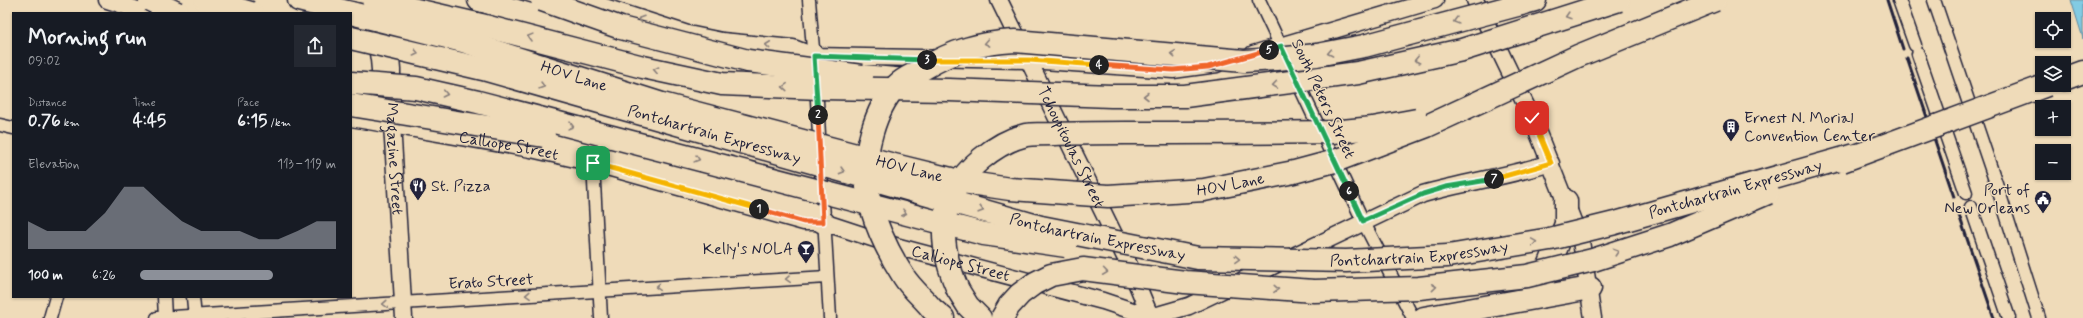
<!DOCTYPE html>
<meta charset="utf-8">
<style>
body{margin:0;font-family:Mynerve,sans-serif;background:#242831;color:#f1f3f6;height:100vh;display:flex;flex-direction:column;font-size:15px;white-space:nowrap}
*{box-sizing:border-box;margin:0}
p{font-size:13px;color:#9ea1a6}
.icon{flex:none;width:22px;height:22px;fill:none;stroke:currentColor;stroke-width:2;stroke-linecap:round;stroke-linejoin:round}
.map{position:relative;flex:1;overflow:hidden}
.panel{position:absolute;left:12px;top:12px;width:340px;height:286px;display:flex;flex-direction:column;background:#171b24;border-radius:0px;box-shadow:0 1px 3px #0004}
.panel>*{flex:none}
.buttons{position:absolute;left:2035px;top:12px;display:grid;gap:8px}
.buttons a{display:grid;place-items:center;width:36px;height:36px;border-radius:0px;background:#171b24;box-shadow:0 1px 3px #0004;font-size:20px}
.pin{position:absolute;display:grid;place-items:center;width:34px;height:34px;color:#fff;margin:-17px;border-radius:8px;box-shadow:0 2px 6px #0006}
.km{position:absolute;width:20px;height:20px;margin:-10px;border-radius:50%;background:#222;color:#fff;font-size:11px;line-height:20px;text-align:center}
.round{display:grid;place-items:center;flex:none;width:42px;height:42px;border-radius:0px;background:#242831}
.overview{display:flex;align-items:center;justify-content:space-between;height:68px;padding:0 16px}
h1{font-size:22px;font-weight:700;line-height:30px}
.figures{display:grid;grid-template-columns:repeat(3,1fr);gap:6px;height:68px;padding:4px 16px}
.figures div{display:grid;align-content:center}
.figures b{font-size:17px;font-weight:700}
.figures small{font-size:11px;font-weight:400}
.figures p{font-size:11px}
.chart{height:112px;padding:8px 16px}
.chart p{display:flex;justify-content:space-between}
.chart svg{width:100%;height:72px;margin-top:4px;fill:#8c9099;opacity:.7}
ul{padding:0 16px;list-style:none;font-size:13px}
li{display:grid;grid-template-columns:64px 48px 1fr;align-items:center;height:30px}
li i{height:10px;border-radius:5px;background:#8c9099}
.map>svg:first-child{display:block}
</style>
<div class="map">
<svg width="2083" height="318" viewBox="0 0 2083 318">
<rect width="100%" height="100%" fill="#efdbb9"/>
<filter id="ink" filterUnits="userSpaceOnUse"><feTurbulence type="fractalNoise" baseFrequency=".025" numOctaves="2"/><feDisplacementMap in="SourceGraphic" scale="8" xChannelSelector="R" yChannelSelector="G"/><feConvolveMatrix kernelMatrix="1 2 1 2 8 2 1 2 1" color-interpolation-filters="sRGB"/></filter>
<g filter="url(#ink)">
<polygon fill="#82cbe3" stroke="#5c87a0" points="2071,0 2083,0 2083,39 2082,35"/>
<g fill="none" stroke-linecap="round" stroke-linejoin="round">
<defs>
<g id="minor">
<polyline points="809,0 814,61"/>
<polyline points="1259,0 1363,221 1413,318"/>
<polyline points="1899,0 1915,45"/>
<polyline points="1934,0 1999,192 2039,318"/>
<polyline points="1918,54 1966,193"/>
<polyline points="816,84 830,318"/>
<polyline points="0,125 13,128"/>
<polyline points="593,163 601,318"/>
<polyline points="1971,207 2009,318"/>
<polyline points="164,297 165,318"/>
<polyline points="193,297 195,318"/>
<polyline points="50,318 56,297"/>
<polyline points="157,318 827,277"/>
</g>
<g id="tertiary">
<polyline points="107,0 147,13"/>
<polyline points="583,0 688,34 722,41 793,48 814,56 1029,60 1173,70 1217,64"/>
<path id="s1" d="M999,0L1129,265L1151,318"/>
<polyline points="1475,0 1532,118 1581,241 1593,318"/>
<path id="s2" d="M387,12L392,70V124L404,318"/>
<polyline points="1253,54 1435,0"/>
<path d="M358,113C365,107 373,101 377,93C386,71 373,33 368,10"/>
<path id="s3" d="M351,118L531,149L593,163L804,222H823L899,247L1103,301L1151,317L1189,306L1423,194C1466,182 1509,176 1551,163"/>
</g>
<g id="motorway">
<polyline points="299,0 351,13"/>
<polyline points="479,0 602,36 722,68 760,72 794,71 814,56"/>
<polyline points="1521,4 1535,0"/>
<polyline points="862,76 917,81"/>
<polyline points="2064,79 2083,72"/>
<polyline points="544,136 646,163 801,207 823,222"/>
<polyline points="1541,286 1566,224 1566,201"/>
<polyline points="958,290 968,306 980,318"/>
<polyline points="932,309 943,318"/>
<polyline points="1150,318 1151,317"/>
<polyline points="1424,318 1590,288"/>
</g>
</defs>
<use href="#minor" stroke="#22223b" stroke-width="15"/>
<use href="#tertiary" stroke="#22223b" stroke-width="19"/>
<use href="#motorway" stroke="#22223b" stroke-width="25"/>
<use href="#minor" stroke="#efdbb9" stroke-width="12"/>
<use href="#tertiary" stroke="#efdbb9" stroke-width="16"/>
<use href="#motorway" stroke="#efdbb9" stroke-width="22"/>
<g stroke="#22223b" stroke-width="3">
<polyline points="1887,0 1903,49"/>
<polyline points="1907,58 1954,197"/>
<polyline points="1958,212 1994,318"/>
</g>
<defs>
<g id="motorway-bridge">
<polyline points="150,0 177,13"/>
<polyline points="206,0 251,13"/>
<polyline points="373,0 481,25 643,67 722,84 820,88 949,90 1111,96 1185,96 1358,73 1462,50 1619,0"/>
<polyline points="542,0 621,28 748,61 862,76"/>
<path id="s4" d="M351,13L463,41L662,104L894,165L963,182L1010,189L1108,196L1204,190L1294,172L1335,161L1427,126L1578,56L1715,0"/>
<path id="s5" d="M351,38L483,69L1041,227L1198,258L1346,261L1448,256L1550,239L1615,223L1855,155"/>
<polyline points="351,83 416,88 478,102 984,234 1066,246"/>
<polyline points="351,105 544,136"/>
<polyline points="1842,161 2047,85"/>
<path d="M958,290C936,240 937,196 981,159C994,148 1010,139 1026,135C1035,134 1045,134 1054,134C1078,133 1102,133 1126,133C1195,133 1264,133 1332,132L1373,128L1417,120"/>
<path d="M932,309C923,298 911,288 904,277C887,251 871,217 867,187C862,155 875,108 897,85C904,78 915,74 923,69C954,50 980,43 1015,41L1244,61L1277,59L1317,55L1364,46L1521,4"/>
<polyline points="1002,318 1009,306 1020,294 1035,283 1051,275 1083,269 1185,282 1314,291 1419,288 1527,276 1593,260 1670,235 1768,193"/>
</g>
</defs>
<use href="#motorway-bridge" stroke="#22223b" stroke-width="25" stroke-linecap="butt"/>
<use href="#motorway-bridge" stroke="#efdbb9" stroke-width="22"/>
</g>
<defs><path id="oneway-chevron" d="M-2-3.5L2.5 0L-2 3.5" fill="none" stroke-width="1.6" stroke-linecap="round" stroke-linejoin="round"/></defs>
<g stroke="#887e7a">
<use href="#oneway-chevron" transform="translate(1568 16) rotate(163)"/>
<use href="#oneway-chevron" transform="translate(641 19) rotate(-162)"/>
<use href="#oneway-chevron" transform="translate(1456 21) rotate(165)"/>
<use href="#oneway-chevron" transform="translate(530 37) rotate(-165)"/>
<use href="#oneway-chevron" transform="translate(987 43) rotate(169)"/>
<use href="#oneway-chevron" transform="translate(768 45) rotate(-174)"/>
<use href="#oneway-chevron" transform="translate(416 53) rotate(13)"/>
<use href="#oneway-chevron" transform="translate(1330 53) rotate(169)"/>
<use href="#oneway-chevron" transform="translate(1173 54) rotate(-175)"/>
<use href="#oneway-chevron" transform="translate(1417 60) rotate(167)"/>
<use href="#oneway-chevron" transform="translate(656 70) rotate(-168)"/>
<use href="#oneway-chevron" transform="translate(1275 85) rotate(172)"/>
<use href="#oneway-chevron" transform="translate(542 86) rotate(16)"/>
<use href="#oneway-chevron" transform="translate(785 87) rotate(-177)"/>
<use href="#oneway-chevron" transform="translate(445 94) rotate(12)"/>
<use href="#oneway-chevron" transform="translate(1146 96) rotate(180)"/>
<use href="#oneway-chevron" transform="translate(571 126) rotate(15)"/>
<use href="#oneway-chevron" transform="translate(697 159) rotate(15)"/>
<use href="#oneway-chevron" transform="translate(842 171) rotate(16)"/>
<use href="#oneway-chevron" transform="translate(981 210) rotate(16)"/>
<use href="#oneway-chevron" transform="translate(904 213) rotate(14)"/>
<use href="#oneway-chevron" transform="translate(1534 242) rotate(-9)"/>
<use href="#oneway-chevron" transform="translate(1616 252) rotate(-18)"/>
<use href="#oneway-chevron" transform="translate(1237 259) rotate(2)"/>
<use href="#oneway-chevron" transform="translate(1105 272) rotate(8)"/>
<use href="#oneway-chevron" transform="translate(788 279) rotate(176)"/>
<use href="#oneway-chevron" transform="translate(658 287) rotate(176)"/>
<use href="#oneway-chevron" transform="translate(1434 287) rotate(-6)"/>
<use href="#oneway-chevron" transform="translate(1276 289) rotate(3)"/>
<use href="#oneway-chevron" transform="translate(528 295) rotate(177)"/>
<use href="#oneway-chevron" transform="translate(385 304) rotate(176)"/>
</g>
</g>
<g fill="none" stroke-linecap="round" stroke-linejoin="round" filter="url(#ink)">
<defs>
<polyline id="split-1" points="593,163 759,209"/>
<polyline id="split-2" points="759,209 804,222 823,222 818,115"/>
<polyline id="split-3" points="818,115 814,56 927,60"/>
<polyline id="split-4" points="927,60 1029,60 1099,65"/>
<polyline id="split-5" points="1099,65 1173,70 1208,67 1269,50"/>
<polyline id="split-6" points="1269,50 1281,46 1349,191"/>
<polyline id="split-7" points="1349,191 1363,221 1423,194 1446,187 1494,179"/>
<polyline id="split-8" points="1494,179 1551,163 1532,118"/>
</defs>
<use href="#split-1" stroke="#fff" stroke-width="8"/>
<use href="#split-2" stroke="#fff" stroke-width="8"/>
<use href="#split-3" stroke="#fff" stroke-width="8"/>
<use href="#split-4" stroke="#fff" stroke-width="8"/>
<use href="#split-5" stroke="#fff" stroke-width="8"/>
<use href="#split-6" stroke="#fff" stroke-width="8"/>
<use href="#split-7" stroke="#fff" stroke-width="8"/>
<use href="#split-8" stroke="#fff" stroke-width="8"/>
<use href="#split-1" stroke="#f5b400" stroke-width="5"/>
<use href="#split-2" stroke="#f0652b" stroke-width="5"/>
<use href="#split-3" stroke="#22a559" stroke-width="5"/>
<use href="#split-4" stroke="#f5b400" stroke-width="5"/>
<use href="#split-5" stroke="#f0652b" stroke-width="5"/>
<use href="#split-6" stroke="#22a559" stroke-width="5"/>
<use href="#split-7" stroke="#22a559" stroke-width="5"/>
<use href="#split-8" stroke="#f5b400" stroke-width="5"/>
</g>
<defs>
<symbol id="building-pin" viewBox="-11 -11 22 30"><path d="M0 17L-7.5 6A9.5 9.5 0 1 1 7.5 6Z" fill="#22223b" stroke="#efdbb9"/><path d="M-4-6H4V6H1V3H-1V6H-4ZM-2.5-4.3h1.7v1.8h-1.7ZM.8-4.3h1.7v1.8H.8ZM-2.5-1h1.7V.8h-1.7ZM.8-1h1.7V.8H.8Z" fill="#fff"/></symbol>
<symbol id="restaurant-pin" viewBox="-11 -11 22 30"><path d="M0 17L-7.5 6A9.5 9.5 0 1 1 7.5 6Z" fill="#22223b" stroke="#efdbb9"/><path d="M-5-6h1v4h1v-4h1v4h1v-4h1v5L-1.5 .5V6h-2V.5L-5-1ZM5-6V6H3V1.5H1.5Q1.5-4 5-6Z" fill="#fff"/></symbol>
<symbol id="civic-pin" viewBox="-11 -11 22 30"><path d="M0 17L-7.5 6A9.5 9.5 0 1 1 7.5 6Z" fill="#22223b" stroke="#efdbb9"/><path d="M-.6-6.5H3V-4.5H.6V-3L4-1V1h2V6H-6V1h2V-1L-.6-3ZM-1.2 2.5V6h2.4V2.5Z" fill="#fff"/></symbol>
<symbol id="bar-pin" viewBox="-11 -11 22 30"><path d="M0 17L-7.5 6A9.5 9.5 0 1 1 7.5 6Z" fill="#22223b" stroke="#efdbb9"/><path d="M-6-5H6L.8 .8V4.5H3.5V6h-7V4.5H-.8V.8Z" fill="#fff"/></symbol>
</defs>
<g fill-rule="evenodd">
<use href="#building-pin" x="1721" y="117" width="20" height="27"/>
<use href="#restaurant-pin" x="408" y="176" width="20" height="27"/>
<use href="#civic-pin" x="2033" y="189" width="20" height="27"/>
<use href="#bar-pin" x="796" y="239" width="20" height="27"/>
</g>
<g text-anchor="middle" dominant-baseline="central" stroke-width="3" stroke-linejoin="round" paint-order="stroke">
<g font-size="16" fill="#22223b" stroke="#efdbb9">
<text stroke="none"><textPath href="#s4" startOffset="232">HOV Lane</textPath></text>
<text transform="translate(1323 99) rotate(65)">South Peters Street</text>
<text stroke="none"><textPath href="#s5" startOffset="376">Pontchartrain Expressway</textPath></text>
<text stroke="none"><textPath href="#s3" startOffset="160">Calliope Street</textPath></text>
<text stroke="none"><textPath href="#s1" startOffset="164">Tchoupitoulas Street</textPath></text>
<text stroke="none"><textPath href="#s2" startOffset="147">Magazine Street</textPath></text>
<text stroke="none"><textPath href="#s4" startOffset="580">HOV Lane</textPath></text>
<text stroke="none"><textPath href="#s4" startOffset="904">HOV Lane</textPath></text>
<text stroke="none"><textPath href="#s5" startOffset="1421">Pontchartrain Expressway</textPath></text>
<text stroke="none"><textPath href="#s5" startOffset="773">Pontchartrain Expressway</textPath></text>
<text stroke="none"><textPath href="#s5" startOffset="1097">Pontchartrain Expressway</textPath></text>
<text stroke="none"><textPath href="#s3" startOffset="628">Calliope Street</textPath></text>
<text transform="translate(491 282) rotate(-3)">Erato Street</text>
</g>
<g font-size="16" fill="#22223b" stroke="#efdbb9" text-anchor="start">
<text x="1744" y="118">Ernest N. Morial<tspan x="1744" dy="18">Convention Center</tspan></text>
<text x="431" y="186">St. Pizza</text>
<text x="2030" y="190" text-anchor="end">Port of<tspan x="2030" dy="18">New Orleans</tspan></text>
<text x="793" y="249" text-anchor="end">Kelly's NOLA</text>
</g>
</g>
</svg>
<div class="buttons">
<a><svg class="icon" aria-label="locate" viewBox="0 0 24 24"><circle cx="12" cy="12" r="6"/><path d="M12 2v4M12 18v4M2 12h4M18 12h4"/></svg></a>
<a><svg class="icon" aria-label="layers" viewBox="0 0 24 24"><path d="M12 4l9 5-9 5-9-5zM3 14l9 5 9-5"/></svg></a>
<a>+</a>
<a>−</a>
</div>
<div class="pin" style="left:593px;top:163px;background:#1e9e55"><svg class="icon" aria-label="arrive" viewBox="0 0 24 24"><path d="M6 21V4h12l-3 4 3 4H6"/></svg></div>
<div class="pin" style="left:1532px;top:118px;background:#d93025"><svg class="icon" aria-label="check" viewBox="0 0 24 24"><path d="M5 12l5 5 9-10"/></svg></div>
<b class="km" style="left:759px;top:209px">1</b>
<b class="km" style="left:818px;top:115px">2</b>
<b class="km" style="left:927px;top:60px">3</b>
<b class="km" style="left:1099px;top:65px">4</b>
<b class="km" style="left:1269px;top:50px">5</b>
<b class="km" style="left:1349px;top:191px">6</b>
<b class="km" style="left:1494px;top:179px">7</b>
<section class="panel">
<div class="overview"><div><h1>Morning run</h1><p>09:02</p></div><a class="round"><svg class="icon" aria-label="share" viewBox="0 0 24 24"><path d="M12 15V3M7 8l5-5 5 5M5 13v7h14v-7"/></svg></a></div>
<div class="figures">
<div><p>Distance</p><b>0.76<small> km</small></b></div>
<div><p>Time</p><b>4:45</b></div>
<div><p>Pace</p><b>6:15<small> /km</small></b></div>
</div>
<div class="chart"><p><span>Elevation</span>113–119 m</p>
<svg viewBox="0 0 160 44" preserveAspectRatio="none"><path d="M0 44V27L10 33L20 33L30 33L40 22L50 6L60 6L70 17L80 27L90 33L100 33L110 33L120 38L130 38L140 33L150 27L160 27V44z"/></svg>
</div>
<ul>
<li><b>100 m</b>6:26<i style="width:68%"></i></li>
</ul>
</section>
</div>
